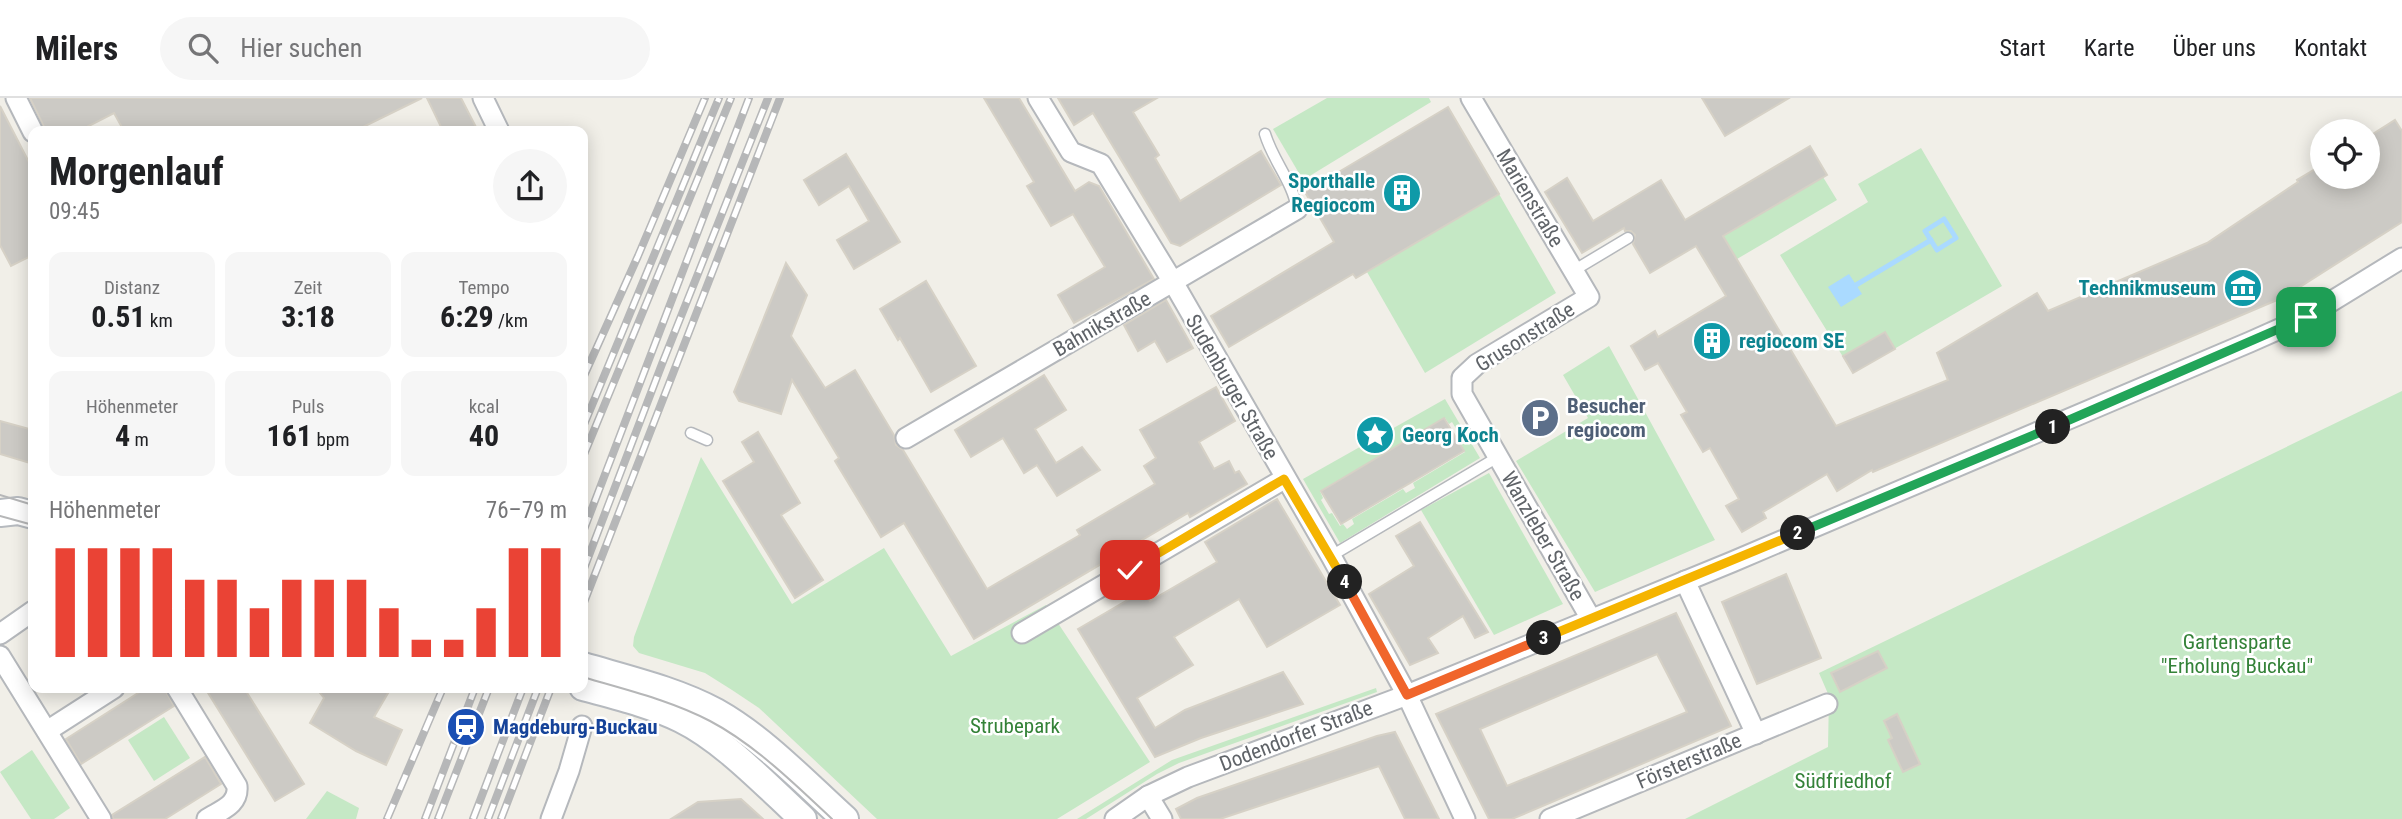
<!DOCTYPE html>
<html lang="de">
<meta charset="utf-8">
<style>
body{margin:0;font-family:"Roboto Condensed",sans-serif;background:#f6f6f6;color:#202124;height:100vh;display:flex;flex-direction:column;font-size:26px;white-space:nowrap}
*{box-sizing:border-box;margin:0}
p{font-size:23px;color:#757577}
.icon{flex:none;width:38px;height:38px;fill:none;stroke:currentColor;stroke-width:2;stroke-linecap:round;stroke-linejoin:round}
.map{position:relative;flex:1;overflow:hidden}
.side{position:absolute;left:28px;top:28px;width:560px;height:567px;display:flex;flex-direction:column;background:#fff;border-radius:14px;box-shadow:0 4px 18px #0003}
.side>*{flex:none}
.fabs{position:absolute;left:2310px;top:21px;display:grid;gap:14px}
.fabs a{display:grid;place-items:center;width:70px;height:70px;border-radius:50%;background:#fff;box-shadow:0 4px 18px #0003;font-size:35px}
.pin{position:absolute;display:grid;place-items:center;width:60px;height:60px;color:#fff;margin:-30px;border-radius:14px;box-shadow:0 4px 10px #0006}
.km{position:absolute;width:35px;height:35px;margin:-18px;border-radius:50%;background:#222;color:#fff;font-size:19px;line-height:35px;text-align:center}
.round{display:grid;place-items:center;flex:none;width:74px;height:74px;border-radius:37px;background:#f6f6f6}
.summary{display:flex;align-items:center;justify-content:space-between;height:119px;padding:0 21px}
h1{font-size:38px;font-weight:700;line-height:52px}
.figures{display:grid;grid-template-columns:repeat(3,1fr);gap:10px;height:119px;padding:7px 21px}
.figures div{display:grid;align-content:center;border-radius:14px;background:#f6f6f6;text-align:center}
.figures b{font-size:30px;font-weight:700}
.figures small{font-size:19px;font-weight:400}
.figures p{font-size:19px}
.chart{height:196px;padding:14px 21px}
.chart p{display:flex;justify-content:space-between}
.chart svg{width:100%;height:126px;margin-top:7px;stroke:#ea4335;stroke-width:6}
header{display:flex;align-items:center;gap:42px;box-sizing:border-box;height:98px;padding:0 35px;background:#fff;border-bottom:2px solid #e0e0e0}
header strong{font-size:33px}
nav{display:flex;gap:38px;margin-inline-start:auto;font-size:24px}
.search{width:490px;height:63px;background:#f6f6f6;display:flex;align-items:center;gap:18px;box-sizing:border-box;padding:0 24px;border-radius:38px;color:#757577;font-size:26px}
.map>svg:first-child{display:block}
</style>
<header>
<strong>Milers</strong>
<div class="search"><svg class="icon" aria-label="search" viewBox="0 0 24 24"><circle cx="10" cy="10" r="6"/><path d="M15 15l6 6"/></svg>Hier suchen</div>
<nav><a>Start</a><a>Karte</a><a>Über uns</a><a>Kontakt</a></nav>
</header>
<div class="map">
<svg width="2402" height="721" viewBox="0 0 2402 721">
<rect width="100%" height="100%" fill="#f1efe8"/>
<g fill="#c5e8c5" fill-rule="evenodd">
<polygon points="1327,0 1429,0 1431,4 1303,82 1273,31"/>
<polygon points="1921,50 2002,188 1853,275 1780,157 1868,104 1858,86"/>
<polygon points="1823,79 1837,102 1737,161 1723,138"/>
<polygon points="1499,96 1556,195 1425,275 1367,174"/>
<polygon points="1609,248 1715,442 1595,494 1516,363 1588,320 1563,277"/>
<polygon points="2402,293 2402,721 1685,721 1828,649 1829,598 1819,575"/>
<path d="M1445,301L1480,360L1340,445L1303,381ZM1445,320L1449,326L1452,324L1464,344L1461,346L1465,354L1413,385L1415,390L1406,395L1403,391L1352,421L1354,426L1347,431L1343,426L1340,428L1332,415L1329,416L1321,402L1323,400L1320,393Z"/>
<polygon points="701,359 792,506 884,450 951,558 1046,507 1150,664 1057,721 877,721 759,610 732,592 705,575 639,555 633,548 634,539"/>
<polygon points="1489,375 1563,506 1494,537 1421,412"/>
<polygon points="1376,590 1377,594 1179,665 1157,676 1086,721 1077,721 1172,662"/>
<polygon points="164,619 190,660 154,683 128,642"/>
<polygon points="32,652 70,710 54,721 31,721 0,674"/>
<polygon points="327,693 359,710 356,721 306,721"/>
</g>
<polygon fill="#aadaff" points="1849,176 1862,196 1841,209 1828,189"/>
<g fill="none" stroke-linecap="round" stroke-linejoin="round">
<g stroke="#aadaff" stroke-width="5">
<polygon points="1944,121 1956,140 1937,152 1925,133"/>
<polyline points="1856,187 1931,142"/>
</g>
</g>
<g fill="#cccac5" stroke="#d6d1c6" stroke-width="2" fill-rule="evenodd">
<polygon points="30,0 422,0 355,33 124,33 114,15 79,33 46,33"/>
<polygon points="427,0 461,0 478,33 443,33"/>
<polygon points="984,0 1019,0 1075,93 1089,84 1099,88 1154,181 1074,225 1058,197 1105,169 1073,116 1051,128 1027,88 1034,84"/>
<polygon points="1058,0 1157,0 1133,14 1159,57 1155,60 1180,103 1261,53 1281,87 1180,148 1171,145 1093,15 1074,27"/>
<polygon points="1702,0 1789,0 1725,38"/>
<polygon points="0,8 33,72 33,157 11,168 0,147"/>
<polygon points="1448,9 1499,96 1356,180 1353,176 1229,249 1211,218 1334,144 1305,94"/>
<polygon points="2395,22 2402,33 2402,124 2284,199 1873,374 1872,372 1837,393 1827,376 1763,414 1766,420 1742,434 1726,408 1739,401 1710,350 1703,354 1681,317 1687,314 1658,265 1645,272 1631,248 1655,233 1658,239 1726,198 1696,148 1650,175 1633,146 1635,137 1631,133 1625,133 1624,130 1582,155 1545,94 1567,80 1593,123 1661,82 1685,122 1810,48 1827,77 1723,138 1836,328 1948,282 1937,255 2037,195 2048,213 2207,145 2298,84 2297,82 2322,67 2322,79 2368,79 2368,39"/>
<polygon points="846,56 900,144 854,171 837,142 869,123 849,88 819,107 804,82"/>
<polygon points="786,165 807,197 791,238 825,290 855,272 894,337 896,347 903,352 987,491 1080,437 1077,432 1155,386 1144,368 1156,360 1140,332 1216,289 1235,323 1199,344 1214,371 1229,363 1235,375 1239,373 1247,386 1190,419 1188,415 974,541 904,425 881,439 835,363 839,360 792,282 781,316 739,303 734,294"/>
<polygon points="926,183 976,268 931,294 900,240 898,242 880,211"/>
<polygon points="1166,202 1193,250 1167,264 1155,243 1138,253 1124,227"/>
<polygon points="1885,234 1895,251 1853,275 1843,258"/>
<polygon points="1044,277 1066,312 1035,331 1056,365 1082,349 1100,372 1057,398 1037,367 1024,375 1003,340 971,359 955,332"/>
<polygon points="1444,320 1464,353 1341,426 1321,393"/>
<polygon points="0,323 33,332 33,366 0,356"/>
<polygon points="758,334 800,405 781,417 823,482 795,500 723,383 754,364 742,344"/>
<polygon points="1277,401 1340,507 1267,549 1239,501 1174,539 1193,567 1137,600 1155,630 1185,612 1283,574 1303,606 1201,640 1155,659 1078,531 1143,493 1150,503 1217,464 1205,444"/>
<polygon points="1420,424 1488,534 1475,540 1463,518 1428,540 1438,555 1410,567 1369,496 1414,468 1396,438"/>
<polygon points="1786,476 1821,560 1757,586 1722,504"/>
<path d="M1676,515L1731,628L1512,721H1489L1436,616ZM1657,556L1687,614L1507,688L1480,631Z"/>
<polygon points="1878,553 1887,570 1840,594 1831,575"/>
<polygon points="146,590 164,590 174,608 81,666 66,641"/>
<polygon points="205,590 244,590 304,686 275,703"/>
<polygon points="316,590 391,590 374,619 402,632 386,667 356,653 310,625 324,600"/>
<polygon points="1897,616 1920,666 1903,674 1888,642 1892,640 1884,623"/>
<polygon points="1395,634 1439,721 1405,721 1379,668 1220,721 1181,721 1176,711 1197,700 1377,638"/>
<polygon points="205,659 221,686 165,721 113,721 112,717"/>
<polygon points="741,701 763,721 671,721 698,704"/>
</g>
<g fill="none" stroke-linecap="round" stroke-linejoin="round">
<defs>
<g id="lane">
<path d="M1265,36C1273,63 1293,84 1297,111"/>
<polyline points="1573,173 1628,140"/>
<polyline points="691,335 707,342"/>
<polyline points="1331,458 1498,359"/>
</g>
<g id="street">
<polyline points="16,0 33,34"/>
<polyline points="483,0 499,33"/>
<polyline points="1038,0 1071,54 1101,66 1173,184 1331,458 1407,597 1465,721"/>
<polyline points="1471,0 1589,199 1477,266 1462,280 1462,296 1591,521"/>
<polyline points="906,340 1297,111"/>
<polyline points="1685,483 1756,636"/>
<polyline points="1022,535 1284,381"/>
<polyline points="0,536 33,513"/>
<polyline points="0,558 101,721"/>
<path d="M177,590L237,688C239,707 221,712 207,721"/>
<polyline points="47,633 114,590"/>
<polyline points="1148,698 1162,721"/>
<polyline points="551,721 569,673 582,628"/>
<polyline points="1115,721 1148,698 1188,679 1407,597 1732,464 2250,244 2306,219 2402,160"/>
<polyline points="1550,721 1827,606"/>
</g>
<g id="secondary">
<polyline points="0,415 18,413 33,417"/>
<path d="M583,568C627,581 675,592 716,614C764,641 804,684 845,721"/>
<path d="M583,589C616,598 650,606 681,621C724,642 767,688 803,721"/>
</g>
</defs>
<use href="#lane" stroke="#b5b8bc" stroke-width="13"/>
<use href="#street" stroke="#b5b8bc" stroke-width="23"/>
<use href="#secondary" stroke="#b6babf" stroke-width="30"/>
<use href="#lane" stroke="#fff" stroke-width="10"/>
<use href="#street" stroke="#fff" stroke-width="19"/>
<use href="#secondary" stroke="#fff" stroke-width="26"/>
<g stroke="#b6b7b8" stroke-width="2">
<polyline points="0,397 33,407"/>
<polyline points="0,418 33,427"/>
<path d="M583,579C626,592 670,602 710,623C754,646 796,687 832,721"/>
</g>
<defs>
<g id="rail">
<polyline points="583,280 638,158 705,0"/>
<polyline points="583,329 719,0"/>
<polyline points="583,359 731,0"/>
<polyline points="583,434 749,0"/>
<polyline points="583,473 662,266 768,0"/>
<polyline points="583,507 780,0"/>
<polyline points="387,721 443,590"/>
<polyline points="425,721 475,590"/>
<polyline points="438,721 489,590"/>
<polyline points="473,721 523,590"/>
<polyline points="488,721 538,590"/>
<polyline points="501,721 551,590"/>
</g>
</defs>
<use href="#rail" stroke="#b6b7b8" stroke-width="8"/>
<use href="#rail" stroke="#fff" stroke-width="5" stroke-dasharray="16" stroke-linecap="butt"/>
</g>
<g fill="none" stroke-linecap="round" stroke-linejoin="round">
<defs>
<polyline id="split-1" points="2053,329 2306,219"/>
<polyline id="split-2" points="1798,435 2053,329"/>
<polyline id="split-3" points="1544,540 1798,435"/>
<polyline id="split-4" points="1345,484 1407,597 1544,540"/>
<polyline id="split-5" points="1130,472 1284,381 1345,484"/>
</defs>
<use href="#split-1" stroke="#fff" stroke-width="14"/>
<use href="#split-2" stroke="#fff" stroke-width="14"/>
<use href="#split-3" stroke="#fff" stroke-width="14"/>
<use href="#split-4" stroke="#fff" stroke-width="14"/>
<use href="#split-5" stroke="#fff" stroke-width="14"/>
<use href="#split-1" stroke="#22a559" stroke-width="9"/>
<use href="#split-2" stroke="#22a559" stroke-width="9"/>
<use href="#split-3" stroke="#f5b400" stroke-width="9"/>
<use href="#split-4" stroke="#f0652b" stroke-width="9"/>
<use href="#split-5" stroke="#f5b400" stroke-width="9"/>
</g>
<defs>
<symbol id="building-disc" viewBox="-11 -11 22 22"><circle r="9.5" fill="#0f9aa8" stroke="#fff"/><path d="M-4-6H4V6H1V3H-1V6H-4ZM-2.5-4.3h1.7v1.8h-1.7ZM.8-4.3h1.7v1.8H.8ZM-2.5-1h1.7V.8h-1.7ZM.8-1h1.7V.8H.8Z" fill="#fff"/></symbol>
<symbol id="museum-disc" viewBox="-11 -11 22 22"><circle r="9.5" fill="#0f9aa8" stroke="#fff"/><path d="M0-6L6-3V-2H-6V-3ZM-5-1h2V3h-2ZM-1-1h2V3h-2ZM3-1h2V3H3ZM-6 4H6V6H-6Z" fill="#fff"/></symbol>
<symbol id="parking-disc" viewBox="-11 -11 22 22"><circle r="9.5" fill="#5c6f8a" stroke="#fff"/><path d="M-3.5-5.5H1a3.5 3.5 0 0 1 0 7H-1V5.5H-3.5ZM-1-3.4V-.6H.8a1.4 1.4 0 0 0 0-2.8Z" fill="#fff"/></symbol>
<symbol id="sight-disc" viewBox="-11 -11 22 22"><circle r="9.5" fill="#0f9aa8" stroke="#fff"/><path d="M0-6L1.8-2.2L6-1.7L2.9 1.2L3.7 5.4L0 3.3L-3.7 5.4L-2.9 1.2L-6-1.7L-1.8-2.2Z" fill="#fff"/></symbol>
<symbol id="station-disc" viewBox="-11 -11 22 22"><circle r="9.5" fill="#1a4fb4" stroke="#fff"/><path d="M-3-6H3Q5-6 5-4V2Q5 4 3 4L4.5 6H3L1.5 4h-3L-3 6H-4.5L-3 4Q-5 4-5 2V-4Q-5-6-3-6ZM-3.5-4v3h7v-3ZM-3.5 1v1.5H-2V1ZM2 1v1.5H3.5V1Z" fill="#fff"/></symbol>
</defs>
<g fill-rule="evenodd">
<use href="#building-disc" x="1380" y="73" width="44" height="44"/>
<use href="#museum-disc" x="2221" y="168" width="44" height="44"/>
<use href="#building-disc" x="1690" y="221" width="44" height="44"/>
<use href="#parking-disc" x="1518" y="298" width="44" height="44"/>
<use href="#sight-disc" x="1353" y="315" width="44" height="44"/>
<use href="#station-disc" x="444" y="607" width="44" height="44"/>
</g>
<g text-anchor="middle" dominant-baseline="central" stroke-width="5" stroke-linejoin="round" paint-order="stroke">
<g font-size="21" font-weight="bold" fill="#0d838f" stroke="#fff" text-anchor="end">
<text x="1375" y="83">Sporthalle<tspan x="1375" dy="24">Regiocom</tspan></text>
<text x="2216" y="190">Technikmuseum</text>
<text x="1739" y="243" text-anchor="start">regiocom SE</text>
<text x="1402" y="337" text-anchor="start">Georg Koch</text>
</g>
<g font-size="21" fill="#5f6368" stroke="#fff">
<text transform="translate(1530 100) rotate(59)">Marienstraße</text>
<text transform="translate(1102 226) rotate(-30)">Bahnikstraße</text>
<text transform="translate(1525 239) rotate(-32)">Grusonstraße</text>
<text transform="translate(1232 289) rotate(60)">Sudenburger Straße</text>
<text transform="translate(1543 438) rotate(60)">Wanzleber Straße</text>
<text transform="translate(1296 638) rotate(-21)">Dodendorfer Straße</text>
<text transform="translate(1689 663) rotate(-23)">Försterstraße</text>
</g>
<g font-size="21" font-weight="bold" fill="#4e5e75" stroke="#fff" text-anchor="start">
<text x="1567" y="308">Besucher<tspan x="1567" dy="24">regiocom</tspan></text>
</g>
<g font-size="21" fill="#348238" stroke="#fff">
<text x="2237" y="544">Gartensparte<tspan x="2237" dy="24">"Erholung Buckau"</tspan></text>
<text x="1015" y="628">Strubepark</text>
<text x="1843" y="683">Südfriedhof</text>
</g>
<g font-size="21" font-weight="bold" fill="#164399" stroke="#fff" text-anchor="start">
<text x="493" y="629">Magdeburg-Buckau</text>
</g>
</g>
</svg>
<div class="fabs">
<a><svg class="icon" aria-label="locate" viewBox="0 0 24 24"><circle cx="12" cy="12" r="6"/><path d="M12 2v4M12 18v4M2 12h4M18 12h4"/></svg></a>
</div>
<div class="pin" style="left:2306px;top:219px;background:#1e9e55"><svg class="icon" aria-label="arrive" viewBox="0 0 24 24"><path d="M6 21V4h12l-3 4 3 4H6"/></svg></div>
<div class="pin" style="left:1130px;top:472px;background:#d93025"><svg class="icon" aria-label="check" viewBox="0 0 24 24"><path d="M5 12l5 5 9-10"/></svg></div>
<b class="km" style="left:2053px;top:329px">1</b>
<b class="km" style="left:1798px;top:435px">2</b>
<b class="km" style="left:1544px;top:540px">3</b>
<b class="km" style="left:1345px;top:484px">4</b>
<section class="side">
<div class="summary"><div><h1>Morgenlauf</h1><p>09:45</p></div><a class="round"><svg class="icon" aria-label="share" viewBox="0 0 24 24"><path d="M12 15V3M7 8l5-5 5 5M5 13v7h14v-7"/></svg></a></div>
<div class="figures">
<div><p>Distanz</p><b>0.51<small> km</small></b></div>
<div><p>Zeit</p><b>3:18</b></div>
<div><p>Tempo</p><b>6:29<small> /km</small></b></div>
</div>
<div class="figures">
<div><p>Höhenmeter</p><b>4<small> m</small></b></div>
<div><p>Puls</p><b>161<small> bpm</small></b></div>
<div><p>kcal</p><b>40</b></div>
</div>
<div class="chart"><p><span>Höhenmeter</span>76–79 m</p>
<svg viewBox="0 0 160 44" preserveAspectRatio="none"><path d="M5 44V6M15 44V6M25 44V6M35 44V6M45 44V17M55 44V17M65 44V27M75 44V17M85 44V17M95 44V17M105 44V27M115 44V38M125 44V38M135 44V27M145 44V6M155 44V6"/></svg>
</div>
</section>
</div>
